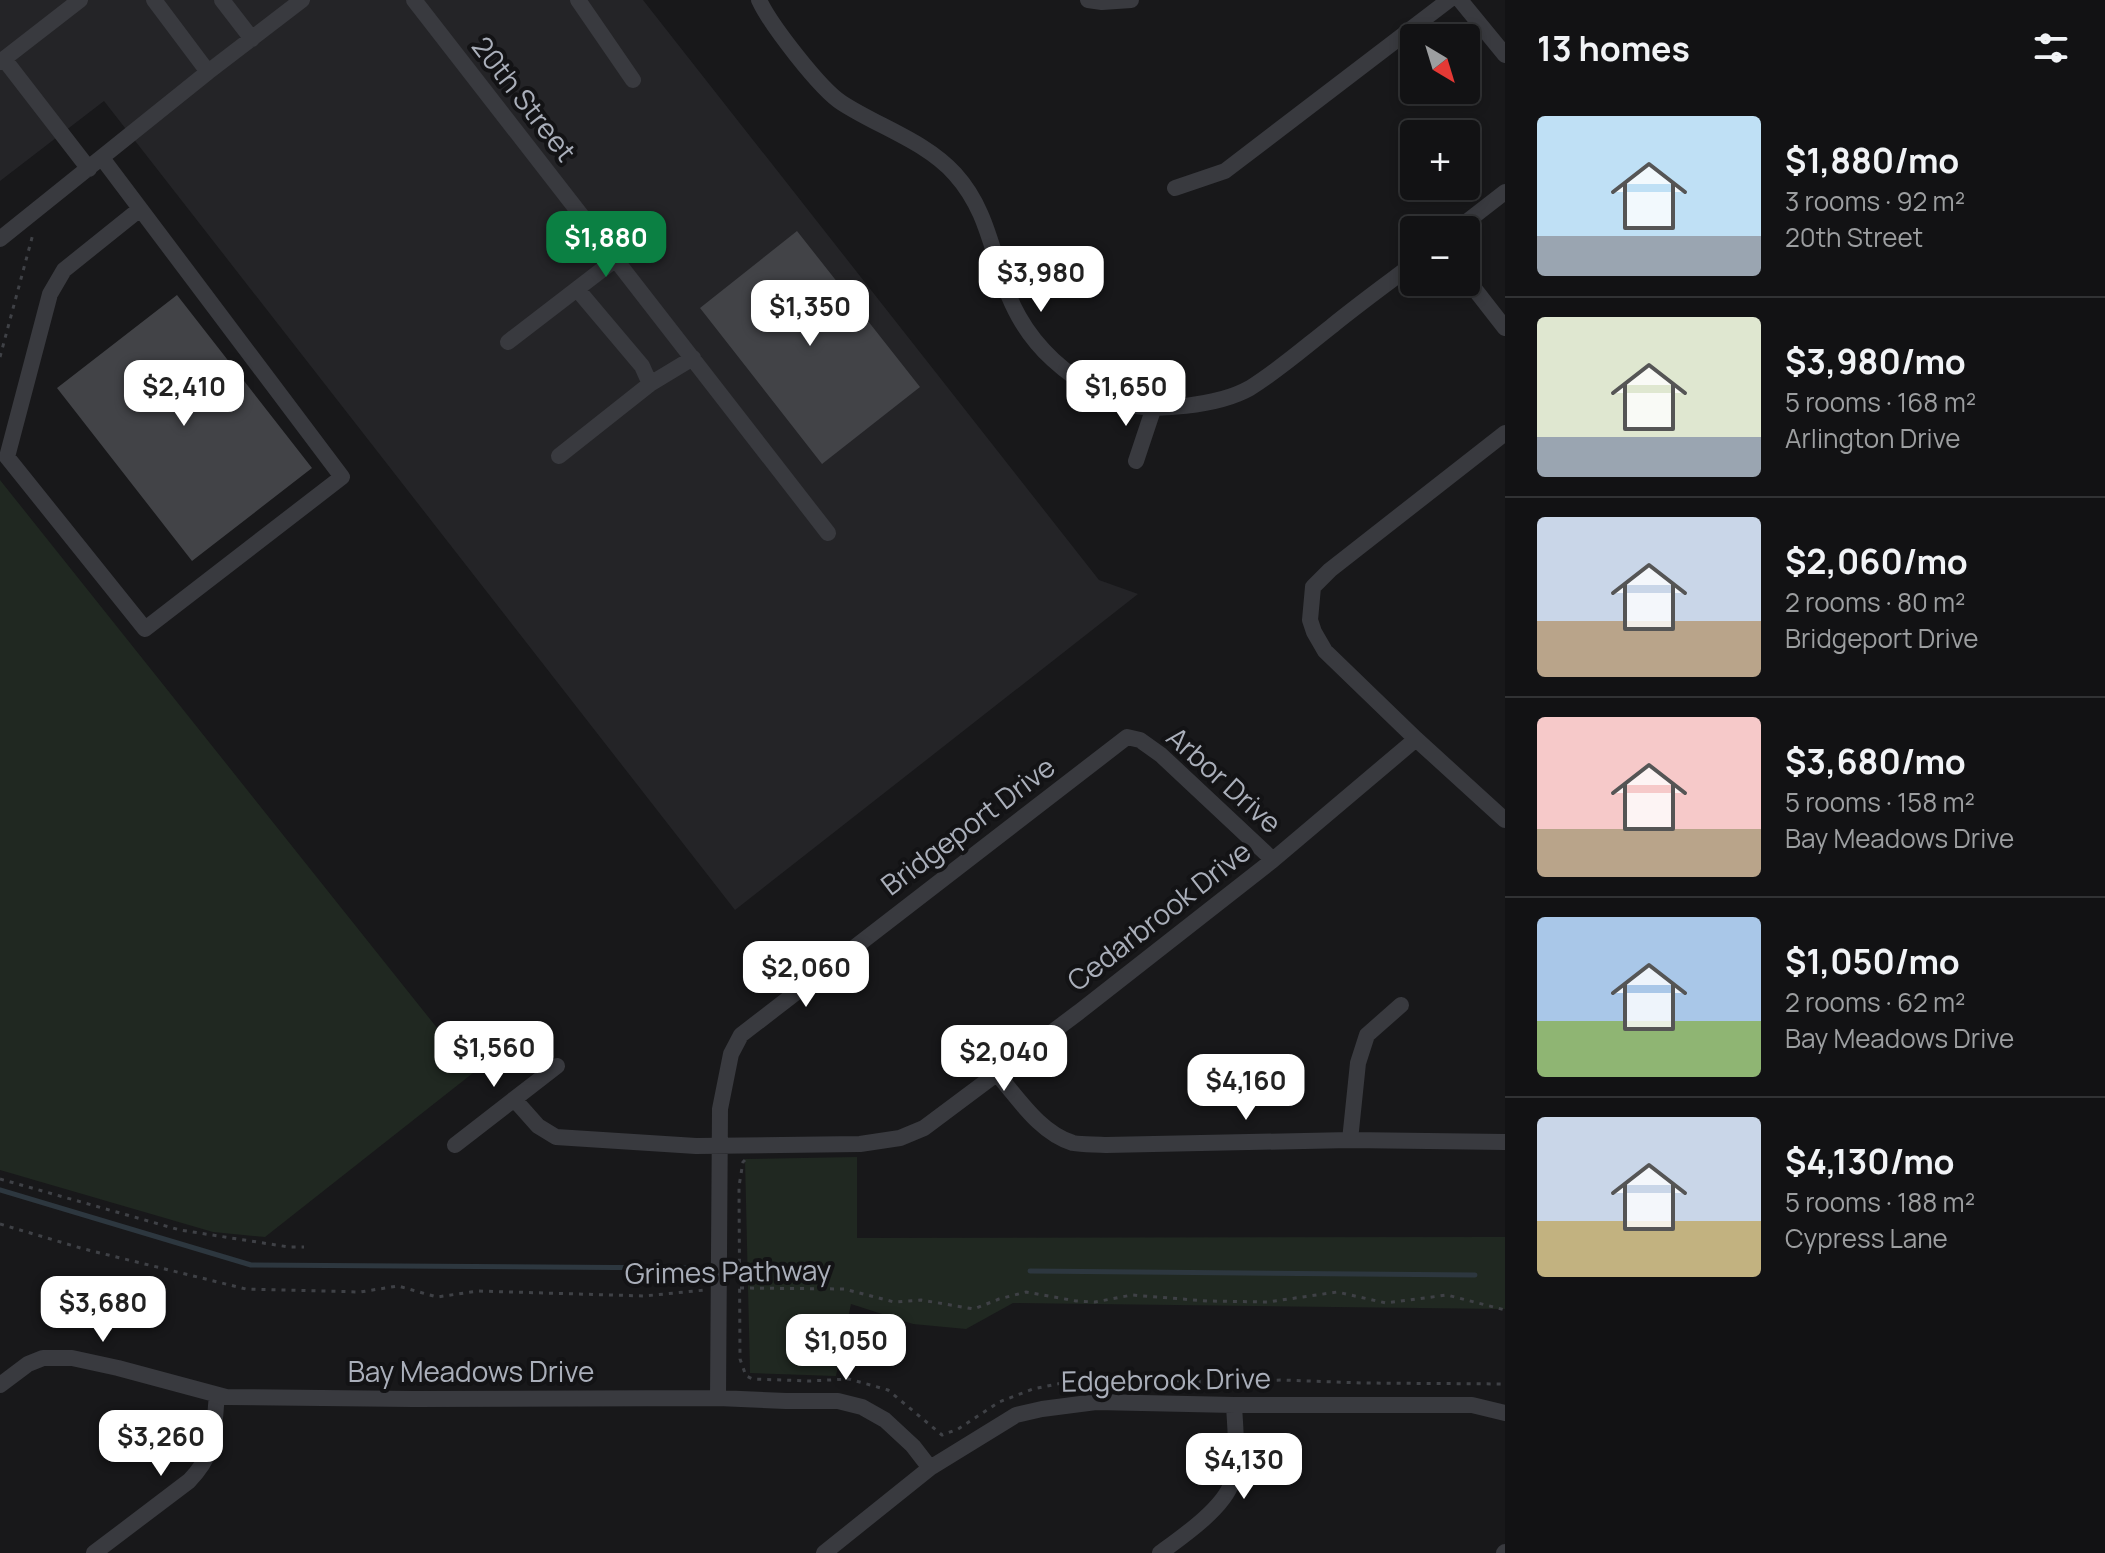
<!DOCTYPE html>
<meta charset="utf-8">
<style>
:root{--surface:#121214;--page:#1b1b1d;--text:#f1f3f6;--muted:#9c9ea0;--line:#313234;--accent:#0b8043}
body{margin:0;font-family:Manrope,sans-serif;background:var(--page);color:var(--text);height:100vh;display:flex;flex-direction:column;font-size:30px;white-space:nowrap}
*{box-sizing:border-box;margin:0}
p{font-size:26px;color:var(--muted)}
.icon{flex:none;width:44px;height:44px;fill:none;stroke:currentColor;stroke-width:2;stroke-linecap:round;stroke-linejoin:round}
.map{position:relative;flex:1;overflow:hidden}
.sheet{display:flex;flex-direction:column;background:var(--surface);width:600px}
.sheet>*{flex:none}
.needle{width:52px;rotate:142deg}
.controls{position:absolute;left:1400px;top:24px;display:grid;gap:16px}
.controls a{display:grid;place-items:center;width:80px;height:80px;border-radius:8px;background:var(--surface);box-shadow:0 4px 12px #0003,0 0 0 2px var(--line);font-size:40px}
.price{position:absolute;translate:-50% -68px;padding:0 18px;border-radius:16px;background:#fff;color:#222;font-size:26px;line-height:52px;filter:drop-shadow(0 2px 4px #0008)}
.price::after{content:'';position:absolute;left:50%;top:48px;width:24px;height:18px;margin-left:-12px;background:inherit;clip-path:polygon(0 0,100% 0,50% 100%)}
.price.selected{background:var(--accent);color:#fff}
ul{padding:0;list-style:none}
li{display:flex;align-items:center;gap:24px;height:200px;padding:0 32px}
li+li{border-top:2px solid var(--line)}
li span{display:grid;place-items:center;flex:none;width:224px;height:160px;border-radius:8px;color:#555}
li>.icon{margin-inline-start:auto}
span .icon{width:96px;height:96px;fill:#fffc;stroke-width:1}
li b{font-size:34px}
h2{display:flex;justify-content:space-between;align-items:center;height:96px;padding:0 32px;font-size:34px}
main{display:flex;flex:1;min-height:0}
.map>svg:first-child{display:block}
.built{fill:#242427}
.green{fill:#202821}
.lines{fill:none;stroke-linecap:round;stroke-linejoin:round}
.stream{stroke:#2d373f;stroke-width:5}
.building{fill:#424347}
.path{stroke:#3f4146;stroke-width:3;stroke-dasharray:4 6;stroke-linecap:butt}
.minor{stroke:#393a3f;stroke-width:16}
.labels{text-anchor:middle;stroke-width:8;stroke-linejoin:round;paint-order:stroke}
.street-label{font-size:28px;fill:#aaafba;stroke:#131315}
</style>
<main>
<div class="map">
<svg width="1505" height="1553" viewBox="0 0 1505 1553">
<rect width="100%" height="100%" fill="#18181a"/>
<!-- built -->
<path class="built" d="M0,0h643l456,580 39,14 -403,316 -631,-809 -104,80z"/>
<!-- green -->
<path class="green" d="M0,480l473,593 -208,164 -52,-5 -213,-62z
M857,1157v81l648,-1v72l-492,-6 -47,26 -53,-5 -62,-20 -15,72 -86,-3 -5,-214z"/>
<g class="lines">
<!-- stream -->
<path class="stream" d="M0,1190l251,75 436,3
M1030,1271l445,4"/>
</g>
<!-- building -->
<path class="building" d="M797,231l123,156 -98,77 -122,-156z
M177,295l135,173 -120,93 -135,-173z"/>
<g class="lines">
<!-- path -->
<path class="path" d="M0,357l33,-123
M745,1160l-2,2 -4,24 1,173 6,17 7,3 56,2 40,-2 39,11 54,45 16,-6 41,-27 34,-13 43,-9h83l51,2 72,-2 80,3 143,1
M0,1179l180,51 109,17h15
M0,1224l84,25 162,40 114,3 38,-6 39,11 41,-6 166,5 61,-6
M740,1288l104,1 50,13 27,-2 53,9 25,-10 27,-7 50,9 19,1 37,-7 75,6 61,1 69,-10 49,11 61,-8 58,15"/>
<!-- minor -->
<path class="minor" d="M154,0l54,72
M222,0l30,39
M414,0l414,533
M578,0l55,80
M759,0c11,24 61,89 83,103 37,24 83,38 113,71 39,43 37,96 64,143 18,32 47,58 79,74 7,3 14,8 21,11 33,12 101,3 131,-14 29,-18 55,-41 82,-62 27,-22 55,-42 82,-63
M1088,0l14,2 29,-2
M1460,0l45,55
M4,59l85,110
M0,62l80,-62
M102,158l240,319 -197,152 -138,-172 43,-163 14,-24 76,-61
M1175,188l50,-17 224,-171
M1456,230l49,-38
M0,239l208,-167 94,-72
M1466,278l39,50
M508,342l108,-83
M650,384l43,-26
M1505,433l-175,137 -17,17 -3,33 4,12 11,19 91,88 89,81
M559,456l91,-72 -8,-18 -65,-77
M1136,461l18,-54
M997,1074c21,24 43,59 76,69 10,2 23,1 33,2l244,-5 155,2
M514,1099l24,27 18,11 140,9 164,-2 40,-6 24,-10 155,-116 194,-152 143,-121
M1350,1140l8,-77 9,-28 34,-30
M455,1145l102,-79
M0,1385l28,-21 15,-6h29l46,10 108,29 187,2 305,-1 68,3h52l24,6 23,13 28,26 17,22
M718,1398l2,-289 11,-55 10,-19 386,-298 13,3 21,15 112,105
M94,1553l95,-72c28,-29 24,-48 28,-86
M824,1553l106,-85 86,-53 26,-6 54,-7 138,3h238l33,8
M1160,1553c22,-16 64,-45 72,-71 7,-22 3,-55 2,-77
M1504,1553l1,-1"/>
</g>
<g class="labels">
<!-- street labels -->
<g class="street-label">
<text transform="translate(524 99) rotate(52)" y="10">20th Street</text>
<text transform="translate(1224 780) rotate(42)" y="10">Arbor Drive</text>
<text transform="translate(968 826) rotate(-37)" y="10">Bridgeport Drive</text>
<text transform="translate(1159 916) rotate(-38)" y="10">Cedarbrook Drive</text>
<text transform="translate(728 1272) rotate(-1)" y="10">Grimes Pathway</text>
<text x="471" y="1382">Bay Meadows Drive</text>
<text transform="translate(1166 1380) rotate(-1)" y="10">Edgebrook Drive</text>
</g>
</g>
</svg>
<div class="controls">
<a><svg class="needle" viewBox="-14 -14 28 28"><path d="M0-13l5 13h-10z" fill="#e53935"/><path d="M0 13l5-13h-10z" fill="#9c9ea0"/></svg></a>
<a>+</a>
<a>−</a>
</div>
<b class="price selected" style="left:606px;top:279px">$1,880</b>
<b class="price" style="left:1041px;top:314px">$3,980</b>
<b class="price" style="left:810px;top:348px">$1,350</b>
<b class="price" style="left:184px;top:428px">$2,410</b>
<b class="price" style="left:1126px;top:428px">$1,650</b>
<b class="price" style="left:806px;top:1009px">$2,060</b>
<b class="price" style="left:494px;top:1089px">$1,560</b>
<b class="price" style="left:1004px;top:1093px">$2,040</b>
<b class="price" style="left:1246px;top:1122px">$4,160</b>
<b class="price" style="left:103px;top:1344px">$3,680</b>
<b class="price" style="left:846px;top:1382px">$1,050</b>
<b class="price" style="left:161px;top:1478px">$3,260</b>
<b class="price" style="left:1244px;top:1501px">$4,130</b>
</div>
<section class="sheet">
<h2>13 homes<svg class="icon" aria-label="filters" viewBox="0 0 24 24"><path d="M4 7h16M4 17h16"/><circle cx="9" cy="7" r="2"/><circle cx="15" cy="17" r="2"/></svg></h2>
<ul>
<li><span style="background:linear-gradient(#bfe0f5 75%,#9aa5b1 0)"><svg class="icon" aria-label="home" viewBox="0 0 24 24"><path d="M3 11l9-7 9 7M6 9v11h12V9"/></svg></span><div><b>$1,880/mo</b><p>3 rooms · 92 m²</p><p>20th Street</p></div></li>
<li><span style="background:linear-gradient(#dfe7d0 75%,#9aa5b1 0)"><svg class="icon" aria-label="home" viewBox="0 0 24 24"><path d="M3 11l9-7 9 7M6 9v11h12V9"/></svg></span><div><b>$3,980/mo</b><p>5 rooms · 168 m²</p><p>Arlington Drive</p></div></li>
<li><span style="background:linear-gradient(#c9d6e8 65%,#b9a48a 0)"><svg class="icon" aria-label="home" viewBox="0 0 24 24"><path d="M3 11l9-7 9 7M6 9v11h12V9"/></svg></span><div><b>$2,060/mo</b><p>2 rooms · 80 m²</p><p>Bridgeport Drive</p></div></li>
<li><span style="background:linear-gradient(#f6c9c9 70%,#b9a48a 0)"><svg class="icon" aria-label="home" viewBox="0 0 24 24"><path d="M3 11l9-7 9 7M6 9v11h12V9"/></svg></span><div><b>$3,680/mo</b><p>5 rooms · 158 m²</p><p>Bay Meadows Drive</p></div></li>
<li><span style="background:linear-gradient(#a9c7e8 65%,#8fb573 0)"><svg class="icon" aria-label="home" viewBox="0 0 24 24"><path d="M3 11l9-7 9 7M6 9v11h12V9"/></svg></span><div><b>$1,050/mo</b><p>2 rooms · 62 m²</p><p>Bay Meadows Drive</p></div></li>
<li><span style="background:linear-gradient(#c9d6e8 65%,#c2b280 0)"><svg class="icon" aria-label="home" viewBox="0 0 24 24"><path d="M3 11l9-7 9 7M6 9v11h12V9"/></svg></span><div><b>$4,130/mo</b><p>5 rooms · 188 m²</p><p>Cypress Lane</p></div></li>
</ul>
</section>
</main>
